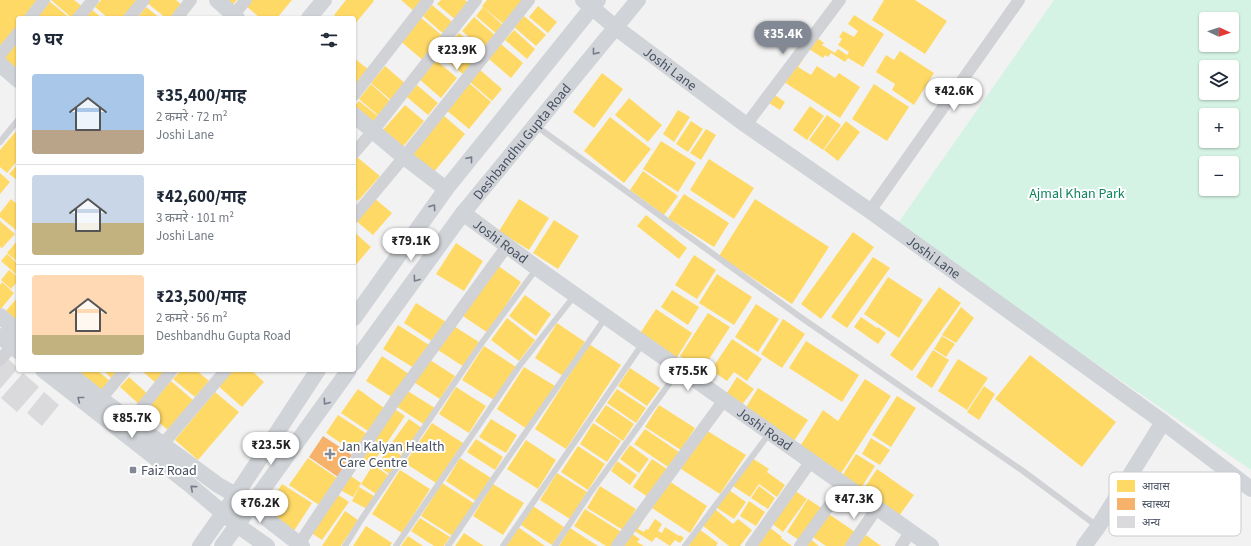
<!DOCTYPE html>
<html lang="hi">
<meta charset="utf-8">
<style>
:root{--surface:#fff;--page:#f6f6f7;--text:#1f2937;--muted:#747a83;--line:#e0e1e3;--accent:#838994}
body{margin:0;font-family:"Source Sans 3","Noto Sans Devanagari",sans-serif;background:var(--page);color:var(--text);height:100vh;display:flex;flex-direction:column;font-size:15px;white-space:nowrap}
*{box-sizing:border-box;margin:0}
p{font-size:13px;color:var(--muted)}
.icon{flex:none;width:22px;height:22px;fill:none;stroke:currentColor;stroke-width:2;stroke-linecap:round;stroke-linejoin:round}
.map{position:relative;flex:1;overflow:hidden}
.details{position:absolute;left:16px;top:16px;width:340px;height:356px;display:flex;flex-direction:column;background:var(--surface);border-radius:4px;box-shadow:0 1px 3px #0004}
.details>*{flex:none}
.needle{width:26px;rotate:94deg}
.fabs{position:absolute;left:1199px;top:12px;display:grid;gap:8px}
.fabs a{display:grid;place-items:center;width:40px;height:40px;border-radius:4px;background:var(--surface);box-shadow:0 1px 3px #0004;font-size:20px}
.price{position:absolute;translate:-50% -34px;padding:0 9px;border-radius:14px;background:#fff;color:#222;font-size:13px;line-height:26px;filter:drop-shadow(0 1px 2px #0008)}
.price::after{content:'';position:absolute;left:50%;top:24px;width:12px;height:9px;margin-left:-6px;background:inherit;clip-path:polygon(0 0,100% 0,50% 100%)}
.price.active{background:var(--accent);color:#fff}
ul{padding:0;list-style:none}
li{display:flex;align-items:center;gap:12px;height:100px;padding:0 16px}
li+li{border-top:1px solid var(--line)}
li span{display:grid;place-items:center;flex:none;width:112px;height:80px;border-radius:4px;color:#555}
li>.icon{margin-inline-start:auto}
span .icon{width:48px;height:48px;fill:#fffc;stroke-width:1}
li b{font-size:17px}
h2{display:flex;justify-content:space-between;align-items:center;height:48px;padding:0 16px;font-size:17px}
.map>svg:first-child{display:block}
.green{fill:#d5f3e5;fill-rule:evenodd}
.homes{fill:#ffd966}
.health{fill:#f6b26b}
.building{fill:#dadadd}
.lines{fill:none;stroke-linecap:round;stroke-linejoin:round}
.lane{stroke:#d0d2d6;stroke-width:6}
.street{stroke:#d0d2d6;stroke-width:12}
.secondary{stroke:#d0d3d7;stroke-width:16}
.oneway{stroke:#777e8a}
.poi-dot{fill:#838994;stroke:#fff;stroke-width:1.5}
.labels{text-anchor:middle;stroke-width:4;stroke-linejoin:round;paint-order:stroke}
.street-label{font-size:14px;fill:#475061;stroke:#fff}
.park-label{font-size:14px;fill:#0f855d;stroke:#fff}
.poi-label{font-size:14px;fill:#475061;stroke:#fff;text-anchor:start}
.key{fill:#fff;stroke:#c8cad0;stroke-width:1}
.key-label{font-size:11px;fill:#475061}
</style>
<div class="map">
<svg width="1251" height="546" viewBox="0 0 1251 546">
<rect width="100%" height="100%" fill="#f3f2f2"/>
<!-- green -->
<path class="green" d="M1054,0h197v470l-355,-244zM1206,19h26v26h-26zM1206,67h26v26h-26zM1206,115h26v26h-26zM1206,163h26v26h-26z"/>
<!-- homes -->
<path class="homes" d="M0,0h43l-15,18h-10v13l-18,19z
M51,0h23l10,8 -12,10z
M101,0h40l-16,18h-17l-13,-11z
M149,0h27l7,6 -9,12h-8l-19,-15z
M226,0h11l-5,5z
M250,0h42l-15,18h-17l-14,-12z
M346,0h27l1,1 -20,24v-7h-16l-4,-3z
M401,0h23l-9,12z
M441,0h24l6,5 -14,16 -20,-17z
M487,0h37l-18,26 -24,-20z
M884,0h31l32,21 -22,33 -53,-34z
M49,1l21,17h-35z
M432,5l24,20 -10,11 -23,-20z
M538,6l19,16 -9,11 -19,-16z
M146,7l14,11h-23z
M483,7l22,20 -7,8 -22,-19z
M90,8l12,10h-20z
M854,15l30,19 -21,33 -15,-9 -3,4 -14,-9 -3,4 -3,-2 -2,3 -14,-9 7,-12 8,6 -2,2 13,8 3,-4 9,6 2,-3 -11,-7 4,-6 -3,-2 4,-6 11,6 4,-6 -10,-7z
M419,16l26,22 -20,24 -26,-22z
M524,16l22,19 -10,11 -22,-19z
M474,17l22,19 -12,14 -22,-19z
M514,30l21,19 -8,10 -22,-19z
M459,33l24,20 -9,10 -24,-20z
M18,41v31l-15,-13z
M501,44l22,19 -12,15 -22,-19z
M449,45l24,20 -9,10 -24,-20z
M900,51l34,22 -20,32 -22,-15 3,-6 -19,-12 10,-17 8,5z
M801,56l3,2 -6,9 13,8 6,-9 18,12 4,-5 21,14 -20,31 -56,-36z
M354,58l15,12 -15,17z
M435,59l22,19 -16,20 -22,-19z
M385,66l22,19 -14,17 -22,-19z
M479,69l23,20 -10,12 -23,-20z
M602,73l21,16 -29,39 -21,-16z
M468,82l23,20 -22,27 -24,-20z
M371,84l21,19 -12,14 -21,-18z
M874,84l35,23 -22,34 -35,-22z
M417,85l21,18 -10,12 -21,-18z
M772,93l13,9 -5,8 -14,-9z
M629,98l33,27 -14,17 -33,-27z
M359,101l20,16 -8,10 -17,-14v-6z
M405,105l19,16 -22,27 -20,-17z
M810,106l14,10 -17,24 -14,-10z
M678,110l12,7 -16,25 -11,-8z
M443,115l22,19 -31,38 -21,-18z
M827,115l14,10 -18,25 -14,-10z
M610,117l41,32 -27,34 -40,-32z
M691,121l12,8 -15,23 -12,-8z
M846,121l14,11 -22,29 -14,-11z
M18,129v31l-11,13 -7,-6v-17z
M706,129l10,6 -15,25 -11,-7z
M661,141l35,22 -18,29 -35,-23z
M357,157l23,19 -22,25 -4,-3v-38z
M709,159l45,29 -20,31 -44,-29z
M18,164v15l-1,1 -8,-6z
M643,171l35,25 -14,19 -34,-25z
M0,173l10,9 -10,12z
M684,194l45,29 -15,24 -46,-29z
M373,197l19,16 -19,22 -18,-15z
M11,199l7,6v22l-2,3 -16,-13v-4z
M519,199l30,19 -20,32 -30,-19z
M755,199l74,48 -37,57 -73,-48z
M646,215l41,33 -8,11 -42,-33z
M554,220l25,16 -21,33 -25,-16z
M0,221l15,13 -13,14 -2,-1z
M354,232l17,15 -17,20z
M853,232l21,15 -53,72 -20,-15z
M17,241l1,1v20l-11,-9z
M456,243l27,18 -19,30 -28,-17z
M7,254l11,10v12l-17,-15z
M694,255l22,15 -19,29 -22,-14z
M873,257l17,11 -43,60 -16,-11z
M497,265l24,17 -33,51 -28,-19z
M9,270l9,7v4l-7,8 -10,-9z
M717,274l35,23 -18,28 -35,-22z
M888,277l35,23 -24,38 -35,-24z
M2,282l12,11 -14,17v-25z
M939,287l22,16 -49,68 -22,-16z
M672,290l27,17 -11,18 -27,-18z
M525,295l26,19 -15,22 -27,-20z
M18,297v20l-3,3 -10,-8z
M416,303l30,19 -13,20 -29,-19z
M756,304l23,15 -21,33 -23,-15z
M961,307l13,11 -18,25 -14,-8z
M656,309l36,24 -16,26 -37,-24z
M708,313l22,14 -28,43 -22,-14z
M861,317l16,11 1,-1 8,6 -8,11 -24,-17z
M507,318l28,22 -16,21 -28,-21z
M783,319l22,15 -23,34 -21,-14z
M557,323l28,19 -22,34 -28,-18z
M398,325l31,20 -15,23 -31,-19z
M452,325l27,17 -15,25 -29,-19z
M942,336l13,8 -9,13 -12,-8z
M732,339l30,20 -15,22 -13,-9 -7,9 -16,-11z
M806,341l53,34 -17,27 -53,-34z
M589,344l32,21 -55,84 -31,-20z
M484,346l32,21 -22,33 -32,-20z
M933,350l16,10 -17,28 -16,-11z
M1030,355l86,67 -34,45 -87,-68z
M382,356l27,18 -16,24 -27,-17z
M427,358l28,18 -15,23 -28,-18z
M958,359l30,19 -21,32 -29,-19z
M524,367l31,19 -28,43 -30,-20z
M630,368l30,20 -13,18 -29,-20z
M84,370h13l14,12 -11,13 -22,-18z
M103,370h15l-7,8z
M141,370h28l-12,14z
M181,370h15l13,11 -14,16 -22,-18z
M228,370h23l13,12 -22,25 -26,-23z
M129,377l21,19 -9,10 -21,-19z
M737,377l17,12 -13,17 -16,-10z
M865,379l26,17 -51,79 -41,-27 24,-38 15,11z
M171,381l22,19 -25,30 -23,-19z
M984,386l11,8 -16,26 -12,-8z
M456,387l30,19 -17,27 -30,-19z
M758,388l50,32 -16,24 -49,-32z
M358,389l26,19 -16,23 -27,-18z
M617,389l29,19 -10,15 -29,-20z
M406,390l29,18 -10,17 -29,-19z
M215,392l24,20 -41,48 -23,-20z
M897,396l19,12 -25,39 -19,-12z
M606,405l28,19 -11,17 -28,-20z
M659,405l36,23 -14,22 -36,-23z
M393,408l12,8 -21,31 -13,-9z
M338,415l29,19 -13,18 -28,-19z
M409,419l13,9 -19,27 -13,-10z
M491,419l26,16 -11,18 -27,-16z
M432,423l31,20 -27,40 -31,-20z
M593,423l28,18 -14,21 -27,-18z
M645,429l34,23 -11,15 -34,-23z
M706,430l40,25 -26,39 -39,-25z
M871,438l19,12 -10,15 -18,-11z
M476,439l27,18 -8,13 -28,-18z
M371,440l12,8 -11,16 -12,-8z
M526,440l30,20 -18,29 -31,-20z
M630,445l19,14 -10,14 -19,-14z
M578,446l27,18 -17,26 -27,-18z
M390,447l12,9 -13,18 -12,-9z
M856,454l19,12 -14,22 -19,-12z
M308,458l29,20 -18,27 -30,-20z
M460,458l31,20 -15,23 -30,-20z
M752,458l17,11 -5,7 3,-4 18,13 -8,12 -18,-13 -9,13 -17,-11z
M652,459l15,10 -19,28 -15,-10z
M617,461l20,14 -7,10 -19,-14z
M373,465l15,10 -12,19 -15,-10z
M877,469l37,26 -15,21 -36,-26z
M400,470l30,19 -28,44 -30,-19z
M557,473l30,19 -17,27 -30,-19z
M349,475l12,8 -8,14 -13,-7z
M669,481l38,25 -17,27 -38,-25z
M442,483l33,21 -21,33 -33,-21z
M282,484l30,19 -20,31 -29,-20z
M493,484l31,19 -21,32 -30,-19z
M600,486l36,23 -13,21 -36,-22z
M759,486l16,12 -7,11 -17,-11z
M359,487l15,9 -7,13 -15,-8z
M729,490l17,12 -12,17 -17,-11z
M794,490l13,9 -24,33 -13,-10z
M337,494l12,8 -27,38 -12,-8z
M808,499l15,10 -21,33 -15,-10z
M749,501l16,11 -9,14 -16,-10z
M533,506l31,21 -12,18 -31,-20z
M585,509l38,24 -9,13h-8l-32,-20z
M715,509l18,15 5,-5 14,11 -12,16h-11l-27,-21z
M345,511l13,9 -17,26h-19z
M826,512l29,20 -10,14h-19l-16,-11z
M647,514l-9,15 6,3 2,-3 2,1 7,-11 7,5 -4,7 4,2 3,-6 14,9 1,-1 4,3 -4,5 -5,-3 -5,6 -14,-9 -4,5 -19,-12z
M420,518l30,19 -6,9h-10l-23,-15z
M366,526l26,17 -2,3h-37z
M518,527l27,19h-40z
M769,527l13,10 -1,1 11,8h-37z
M570,528l28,18h-39z
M699,529l19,14 -2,3h-26l-2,-1z
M464,533l20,13h-29z
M631,533l9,6 -3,3 7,4h-22z
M866,535l15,11h-24z
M408,536l15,10h-22z
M808,537l11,9h-18z"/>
<!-- health -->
<path class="health" d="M323,436l29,19 -14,22 -29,-20z"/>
<!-- building -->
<path class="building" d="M6,357l12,11 -18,21v-25z
M23,373l16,14 -22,25 -16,-14z
M44,392l15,13 -17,21 -15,-13z"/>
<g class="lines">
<!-- lane -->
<path class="lane" d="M536,126l263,190 224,155 74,55
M0,142l18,-22
M345,546l16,-26 120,-176 56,-76
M396,546l124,-181 55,-70
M448,546l48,-71 110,-158
M503,546l140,-203
M555,546l35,-53 90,-124
M685,546l84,-112"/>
<!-- street -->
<path class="street" d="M30,18l14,-18
M78,18l15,-18
M129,18l15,-18
M177,18l14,-18
M231,18l15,-18
M0,55l18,-22
M354,95l74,-95
M746,125l94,-125
M354,153l19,-22 103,-131
M870,211l149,-211
M354,217l50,-60 125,-157
M0,360l12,-14
M101,399l24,-29
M131,421l41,-51
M163,444l63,-74
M299,544l95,-142 113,-156
M617,546l107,-146
M751,546l60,-85
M800,546l44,-61
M851,546l26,-38
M901,546l10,-15"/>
<!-- secondary -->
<g class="secondary">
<path d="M217,0l20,18"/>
<path id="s1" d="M583,0l32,27 131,98 124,86 293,211 88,67"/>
<path d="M309,18l15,-18"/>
<path d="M0,64l18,16"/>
<path d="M354,115l50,42 42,32"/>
<path id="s2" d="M463,213l74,55 394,278"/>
<path d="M0,316l18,15"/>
<path d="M354,318l92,-129 152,-189"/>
<path d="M0,336l18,15"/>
<path id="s3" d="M354,363l109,-150 175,-213"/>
<path d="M43,370l147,115 47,40 30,21"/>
<path d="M65,370l36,29 117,86 33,19 16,15 35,27"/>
<path d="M200,546l36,-51 82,-125"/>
<path d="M222,546l127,-176"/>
<path d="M1084,546l14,-19 65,-105"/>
</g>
</g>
<!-- one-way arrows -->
<defs><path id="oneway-chevron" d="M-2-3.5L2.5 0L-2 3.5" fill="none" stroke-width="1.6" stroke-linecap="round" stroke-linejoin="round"/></defs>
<g class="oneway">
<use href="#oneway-chevron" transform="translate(595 52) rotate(129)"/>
<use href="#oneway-chevron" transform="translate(470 159) rotate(-51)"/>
<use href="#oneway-chevron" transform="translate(433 207) rotate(-55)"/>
<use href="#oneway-chevron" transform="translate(416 279) rotate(126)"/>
<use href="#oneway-chevron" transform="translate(80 399) rotate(-142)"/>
<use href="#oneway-chevron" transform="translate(326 402) rotate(126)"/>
<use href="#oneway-chevron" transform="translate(193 488) rotate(-140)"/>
</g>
<!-- markers -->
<g class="poi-dot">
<path d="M328 448h4v4h4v4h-4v4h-4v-4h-4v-4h4z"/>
<rect x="129" y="466" width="8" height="8" rx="2"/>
</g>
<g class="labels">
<!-- street labels -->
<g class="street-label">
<text dy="5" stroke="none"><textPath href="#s1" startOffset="111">Joshi Lane</textPath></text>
<text dy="5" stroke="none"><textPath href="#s3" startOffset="278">Deshbandhu Gupta Road</textPath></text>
<text dy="5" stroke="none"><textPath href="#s2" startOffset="47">Joshi Road</textPath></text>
<text dy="5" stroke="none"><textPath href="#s1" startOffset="435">Joshi Lane</textPath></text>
<text dy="5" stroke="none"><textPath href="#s2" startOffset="371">Joshi Road</textPath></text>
</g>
<!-- park labels -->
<g class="park-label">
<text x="1077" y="198">Ajmal Khan Park</text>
</g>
<!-- poi labels -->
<g class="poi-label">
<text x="339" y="451">Jan Kalyan Health<tspan x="339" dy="16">Care Centre</tspan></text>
<text x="141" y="475">Faiz Road</text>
</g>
</g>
<!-- legend -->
<rect x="1109" y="472" width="132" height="64" rx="6" class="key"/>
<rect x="1117" y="480" width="18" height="12" fill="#ffd966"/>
<rect x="1117" y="498" width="18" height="12" fill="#f6b26b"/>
<rect x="1117" y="516" width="18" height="12" fill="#dadadd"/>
<g class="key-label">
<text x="1142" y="490">आवास</text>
<text x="1142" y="508">स्वास्थ्य</text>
<text x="1142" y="526">अन्य</text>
</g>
</svg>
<div class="fabs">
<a><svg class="needle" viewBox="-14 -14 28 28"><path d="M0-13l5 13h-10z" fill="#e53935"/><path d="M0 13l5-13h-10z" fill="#747a83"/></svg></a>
<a><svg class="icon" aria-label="layers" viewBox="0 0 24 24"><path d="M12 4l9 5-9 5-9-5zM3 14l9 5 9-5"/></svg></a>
<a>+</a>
<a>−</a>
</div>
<b class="price active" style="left:783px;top:55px">₹35.4K</b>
<b class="price" style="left:457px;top:71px">₹23.9K</b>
<b class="price" style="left:954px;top:112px">₹42.6K</b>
<b class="price" style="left:411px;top:262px">₹79.1K</b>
<b class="price" style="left:688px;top:392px">₹75.5K</b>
<b class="price" style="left:132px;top:439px">₹85.7K</b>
<b class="price" style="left:271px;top:466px">₹23.5K</b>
<b class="price" style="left:854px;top:520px">₹47.3K</b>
<b class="price" style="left:260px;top:524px">₹76.2K</b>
<section class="details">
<h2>9 घर<svg class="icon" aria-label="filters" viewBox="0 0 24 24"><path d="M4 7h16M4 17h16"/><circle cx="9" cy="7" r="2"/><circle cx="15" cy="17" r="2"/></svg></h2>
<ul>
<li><span style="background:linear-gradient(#a9c7e8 70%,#b9a48a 0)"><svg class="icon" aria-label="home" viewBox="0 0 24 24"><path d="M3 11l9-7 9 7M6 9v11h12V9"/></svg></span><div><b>₹35,400/माह</b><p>2 कमरे · 72 m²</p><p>Joshi Lane</p></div></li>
<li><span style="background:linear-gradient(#c9d6e8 60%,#c2b280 0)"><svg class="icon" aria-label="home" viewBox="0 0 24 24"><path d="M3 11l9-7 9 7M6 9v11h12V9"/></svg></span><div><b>₹42,600/माह</b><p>3 कमरे · 101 m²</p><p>Joshi Lane</p></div></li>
<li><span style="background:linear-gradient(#ffd9b3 75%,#c2b280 0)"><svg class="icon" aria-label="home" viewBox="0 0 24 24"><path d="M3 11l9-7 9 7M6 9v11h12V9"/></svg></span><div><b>₹23,500/माह</b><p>2 कमरे · 56 m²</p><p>Deshbandhu Gupta Road</p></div></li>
</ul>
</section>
</div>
